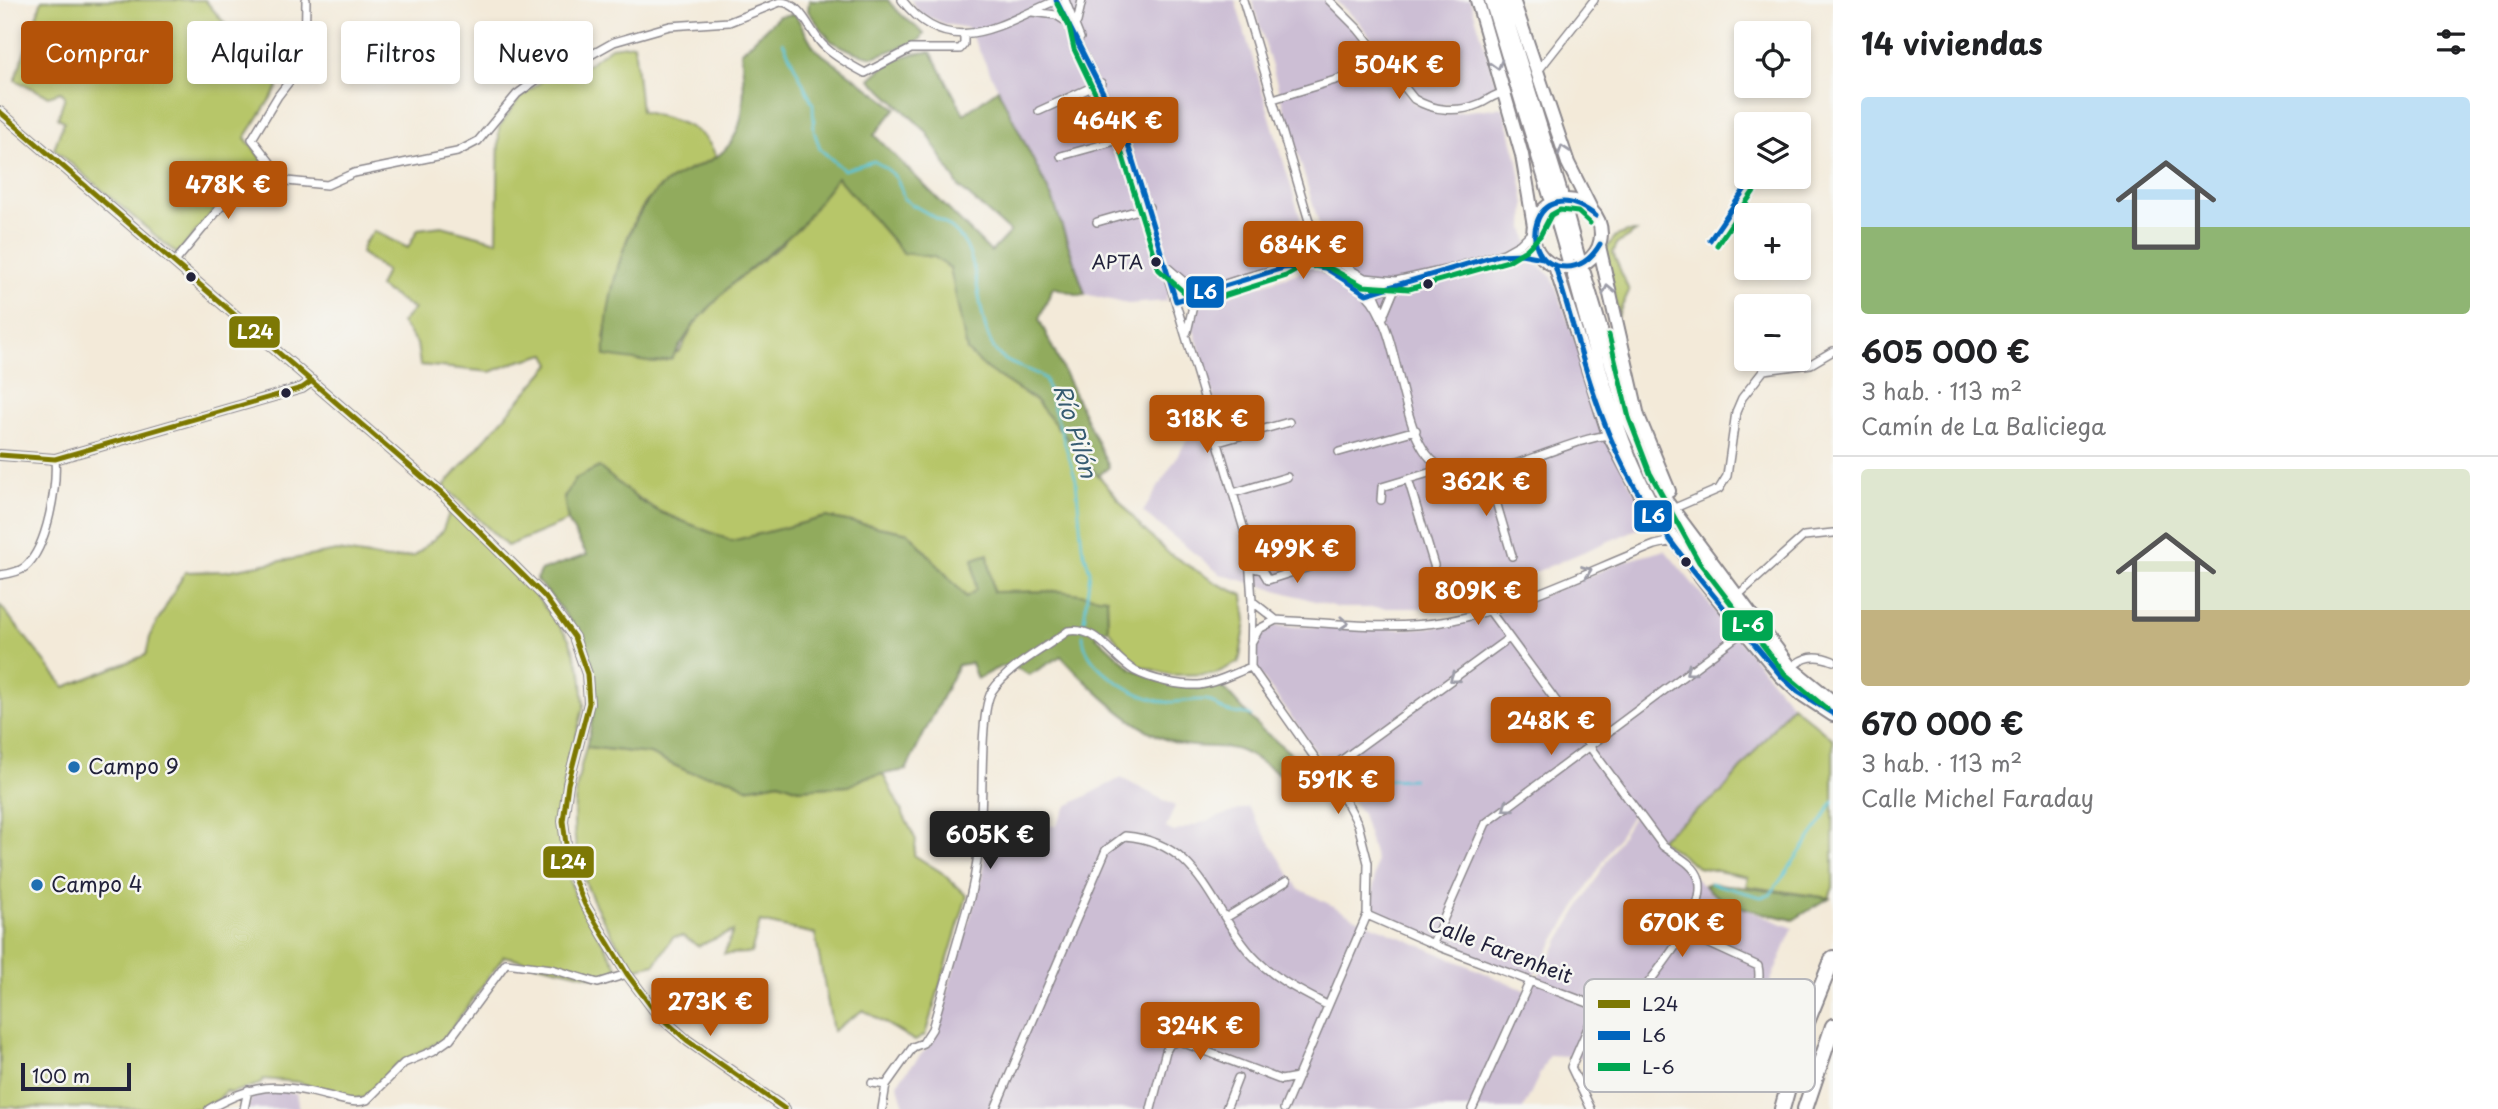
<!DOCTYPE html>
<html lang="es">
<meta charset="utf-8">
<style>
:root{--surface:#fff;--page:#f6f6f6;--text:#202124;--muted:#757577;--line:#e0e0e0;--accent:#b45309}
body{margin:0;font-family:"Playpen Sans",sans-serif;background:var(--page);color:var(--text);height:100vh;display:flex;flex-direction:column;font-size:26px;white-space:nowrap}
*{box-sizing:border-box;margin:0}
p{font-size:23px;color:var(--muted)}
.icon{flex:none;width:38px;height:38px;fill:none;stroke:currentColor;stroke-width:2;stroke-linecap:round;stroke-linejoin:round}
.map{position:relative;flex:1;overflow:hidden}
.sheet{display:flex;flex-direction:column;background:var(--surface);width:665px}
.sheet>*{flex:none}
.hud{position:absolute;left:21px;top:21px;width:665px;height:63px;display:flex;gap:14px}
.controls{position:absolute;left:1734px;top:21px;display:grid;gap:14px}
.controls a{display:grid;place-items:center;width:77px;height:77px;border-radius:7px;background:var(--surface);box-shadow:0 4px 10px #0003;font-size:35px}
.scale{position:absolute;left:21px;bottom:18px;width:110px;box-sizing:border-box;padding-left:7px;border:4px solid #22223b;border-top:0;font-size:19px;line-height:24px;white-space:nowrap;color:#22223b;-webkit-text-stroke:5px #f6f6f2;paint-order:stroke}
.price{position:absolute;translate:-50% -60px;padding:0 16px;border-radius:7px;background:var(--accent);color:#fff;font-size:23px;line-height:46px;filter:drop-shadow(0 2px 4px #0008)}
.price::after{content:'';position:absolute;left:50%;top:42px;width:21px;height:16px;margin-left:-10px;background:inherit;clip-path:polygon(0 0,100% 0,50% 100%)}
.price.selected{background:#222;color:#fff}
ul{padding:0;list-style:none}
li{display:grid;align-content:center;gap:14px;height:371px;padding:0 28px}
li+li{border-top:2px solid var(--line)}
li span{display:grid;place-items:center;height:217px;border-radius:7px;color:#555}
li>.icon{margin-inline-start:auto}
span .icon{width:126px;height:126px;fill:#fffc;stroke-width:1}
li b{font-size:30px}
h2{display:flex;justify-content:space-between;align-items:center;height:84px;padding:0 28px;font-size:30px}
.pill{padding:0 24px;border-radius:7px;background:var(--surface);box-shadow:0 4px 10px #0003;font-size:24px;line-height:63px}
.pill.selected{background:var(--accent);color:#fff}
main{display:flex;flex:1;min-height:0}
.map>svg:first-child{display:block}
.industrial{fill:#ccbed4}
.green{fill:#b7c669;stroke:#6c7452;stroke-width:2}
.forest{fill:#91ab5d;stroke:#5a664c;stroke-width:2}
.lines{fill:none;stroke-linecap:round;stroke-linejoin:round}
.stream{stroke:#5bc5d6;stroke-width:2.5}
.minor-casing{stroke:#8a868a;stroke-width:10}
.tertiary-casing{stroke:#8a868a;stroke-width:12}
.trunk-casing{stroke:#8a868a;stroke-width:16}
.motorway-casing{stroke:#8a868a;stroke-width:18}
.minor{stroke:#fff;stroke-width:7}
.tertiary{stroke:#fff;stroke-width:9}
.trunk{stroke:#fff;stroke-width:12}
.motorway{stroke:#fff;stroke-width:14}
.bus-1-casing{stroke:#f6f6f2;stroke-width:10}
.bus-2-casing{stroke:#f6f6f2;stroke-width:10}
.bus-3-casing{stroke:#f6f6f2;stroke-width:10}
.bus-1{stroke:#7d7805;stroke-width:5}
.bus-2{stroke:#0065bd;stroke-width:5}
.bus-3{stroke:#00a651;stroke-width:5}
.oneway{stroke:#9c9ca7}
.bus-dot{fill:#22223b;stroke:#f6f6f2;stroke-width:2.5}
.poi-dot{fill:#1f6fb2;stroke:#f6f6f2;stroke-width:2.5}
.labels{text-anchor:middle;stroke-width:5;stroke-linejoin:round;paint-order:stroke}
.bus-label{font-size:19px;fill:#22223b;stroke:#f6f6f2;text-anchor:end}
.poi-label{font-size:21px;fill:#22223b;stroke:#f6f6f2;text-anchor:start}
.street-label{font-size:21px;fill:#22223b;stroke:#f6f6f2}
.water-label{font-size:23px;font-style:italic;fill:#365b71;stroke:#f6f6f2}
.key{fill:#f6f6f2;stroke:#b6b6bb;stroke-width:2}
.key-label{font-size:19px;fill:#22223b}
.line-badge{stroke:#f6f6f2;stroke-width:2.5}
.badge-label{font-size:19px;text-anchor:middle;font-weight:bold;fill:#fff}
</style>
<main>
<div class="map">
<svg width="1833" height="1109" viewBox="0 0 1833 1109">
<rect width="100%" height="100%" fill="#f6f6f2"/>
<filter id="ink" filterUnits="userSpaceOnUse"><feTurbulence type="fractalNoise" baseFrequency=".0143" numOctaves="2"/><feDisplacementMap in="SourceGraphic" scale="14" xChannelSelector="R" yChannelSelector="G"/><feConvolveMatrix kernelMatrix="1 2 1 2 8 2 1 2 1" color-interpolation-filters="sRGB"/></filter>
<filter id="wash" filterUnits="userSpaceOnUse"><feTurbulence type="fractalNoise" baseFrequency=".00686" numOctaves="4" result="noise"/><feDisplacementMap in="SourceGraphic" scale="28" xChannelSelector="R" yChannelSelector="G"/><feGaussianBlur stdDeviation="1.57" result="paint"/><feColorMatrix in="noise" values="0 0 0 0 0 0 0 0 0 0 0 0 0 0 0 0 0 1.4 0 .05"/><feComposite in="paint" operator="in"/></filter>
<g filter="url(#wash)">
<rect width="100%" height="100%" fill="#f3ead9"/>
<!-- industrial -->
<path class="industrial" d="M911,0h324l69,230 -7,21 -5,7 -126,38 1,5 -39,3 -43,-10 -32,-94 -85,-172 -23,-4 -25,-11z
M1252,0h74l37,38 51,65 25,11 64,-7 14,49 8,48 -1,24 9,33 19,16 76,204 26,41 -182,77 -41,9h-92l-119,-34 -77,-62 71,-116 -22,-72 9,-19 99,-33 23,-34z
M1335,0h135l27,85 -27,16 -36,5 -14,-7 -62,-78z
M1665,550l127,155 -71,88 -62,46 -23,-31 -106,173 -159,-69 5,-51 -14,-47 -105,-144 -3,-14 4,-18 16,-12 126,3 46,-3 49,-11 127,-53z
M1121,778l54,28 -9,22 8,4 74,-25 50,81 58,30 173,74 107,-180 26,36 53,49 78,31 -42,100 -85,34 -117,-7 -26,54h-618l-8,-26 34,-40 52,-167 3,-53 70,3 11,-20z
M274,1090l22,3 3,16h-52l6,-15 6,-2 7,3z"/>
<!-- green -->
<path class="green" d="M42,0h163l73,87 -33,51 23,28 5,13 -48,19 -48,56 -123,-105 10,-28 -6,-3 7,-22 -4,-4 -13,4 -33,-16z
M634,44l7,67c31,9 64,13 75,46 -17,9 -37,17 -53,28 -41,29 -50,108 -59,153l33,22 18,3 25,-12 15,-28 37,-39 48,-38 57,-70 66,77 31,4 16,11 7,26 30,75 51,33 104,126 25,24 51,32 25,11 3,27 -7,40 -24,12 -43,1 -36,-10 -28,-36 -1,-31 -131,-7 -10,6 -57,-64 -83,-16 -94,24 -72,-29 -32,-21 -64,6 4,24 -61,25 -63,-60 107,-122 -5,-10 -30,8 -25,10 -71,-7 -3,-21 -16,-21 13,-14 -35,-22 7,-16 -25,-18 3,-10 10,-12 34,17 10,-19 24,-3 55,15 2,-114 20,-28 25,-20 19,-9 24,-5 24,-18z
M1628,232h8l-19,12 -4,9 16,38 -11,24 -13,-66 11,-13z
M451,508l85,88 33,43 12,33 3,33 -20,80 -4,51 4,26 11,33 46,78 -12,5h-11l-94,-22 -61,84 -46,24 -34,34 -12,1 -53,-17 -35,-3 -3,5 -29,9 -5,-2 -7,8 -18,10 -201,-2v-502l65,82 81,-32 5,-22 34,-61 41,-1 111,-20 51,8 26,-3 28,-24z
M1792,705l41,34v148l-4,11 -83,-12 2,-9 -50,-10 -39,-28 63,-47z
M586,747l64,7 39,18 43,7 14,9 33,-6 20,7 50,-3 17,-9 17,-3 33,66 -2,15 27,17 26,24 -42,139 -10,6 -52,-31 -30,21 -18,-97 -55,-12 -9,31 -27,1 9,-23 -35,15 -15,-10 -10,1 -18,27 -21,5c-53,-80 -76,-125 -48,-222z"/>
<!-- forest -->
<path class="forest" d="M809,0h79c8,13 25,23 36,34l-5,7 -46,16 -19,-5 -23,-11 -23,-30z
M795,14l20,35 81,59 -22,27 117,117 19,-20 -51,-45 -33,-56 -56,-52c17,-17 37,-27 61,-27l33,62 34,-25 55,111 32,94 -6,1 -26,-8 -14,32 70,148 -11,9 -62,-75 -49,-32 -20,-18 -17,-83 -16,-11 -31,-4 -66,-76 -36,49 -69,58 -37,39 -24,36 -16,4 -50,-7c-2,-46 19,-138 56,-169 14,-13 36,-19 52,-28 37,-22 32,-70 28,-107l38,-36z
M599,467l41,34 20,11 72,29 94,-24 83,16 57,64 10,-7 -3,-31 15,-5 5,38 67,-1 47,7 1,31 -12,7 36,33 66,20 19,-8 43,47 40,33 9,16 -5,9c-23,-7 -39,-24 -61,-34 -17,-8 -44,-3 -63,-8 -44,-11 -89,-56 -119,-88l-32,19c-25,-16 -28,-8 -52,4l-6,-16 -13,2 -52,105 -40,7 -17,9 -50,3 -20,-7 -33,6 -14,-9 -43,-7 -39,-18 -64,-7c21,-73 0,-114 -50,-167l4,-9 47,-16 -19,-34 -4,-23 11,-19z
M1710,883l119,15 -36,22c-31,-9 -66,-10 -89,-35z"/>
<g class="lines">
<!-- stream -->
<path class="stream" d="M783,42l30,62 1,27 6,18 24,21 30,-9c20,11 25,17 30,38 20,15 47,22 61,45 17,30 12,92 36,113 13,11 31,11 44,22l31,101 6,66 8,25 -7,58
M1083,635c-1,32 56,65 84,67 13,1 26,-3 39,-2 7,0 11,8 18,10 8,4 19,4 27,6
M1359,772l25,8 29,-1
M1710,883l51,14 9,-2 54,-77 9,-17"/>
</g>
</g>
<g filter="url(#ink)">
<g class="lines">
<!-- minor casing -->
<g class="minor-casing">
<path id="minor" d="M902,0c48,62 98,24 155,0
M1056,0l70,138 122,405 4,58 -1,66 97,138 10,19 10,39 -1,52 -83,194
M1065,0l15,38
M1243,0l69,231 4,21 9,16
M1329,0l29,29 56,70c19,12 44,14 65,5 9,-3 14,-10 25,-11
M1032,12l24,3 11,7
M1077,22l5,-22
M1538,71l56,-71
M1273,99l115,-35
M1039,111l62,-28
M1061,156l65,-18
M277,180l50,5 27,-12 103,-21 21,-11 39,-47 36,-26 20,-3 41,-23 56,-16 59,-4 51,-20c23,1 29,30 44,44 11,11 28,20 41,27l46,-24h49l4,-5v-10
M277,180l-1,-10 -24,-31 26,-43 27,-35 1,-61
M1097,222l52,-15
M1317,238l14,20
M1505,253l24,1 14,4
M1299,258l14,-20
M174,263l50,-60 53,-23
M1168,268l21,18 19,3
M1284,268l15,-10h32l37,22 16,36
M1365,278l31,3 49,-11 59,-17 16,-9 13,-13
M1373,293l32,-11
M1176,301c41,-14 97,-37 139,-35 12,1 19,8 29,14 7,4 16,8 22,14 40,39 29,161 84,177 42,13 113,-31 159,-36
M1385,312l10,-24
M1187,332l6,-26 13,-12
M1218,442l71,-20
M1339,452l77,-22
M1487,471l25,85
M1408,479l26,86
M1233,493l54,-16
M1381,500l1,-13 50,-15 4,-7
M1677,507l42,-18 8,-13 9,-64 6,-14 22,-28 47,-6 22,-13
M1250,567l12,3 6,10 75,-24
M0,575c8,-1 19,-3 25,-8 23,-20 32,-81 30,-108
M1736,597l68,-61 29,-3
M1252,601l24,19
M1251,643l8,-14 17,-9c56,3 116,11 172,1 67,-13 143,-51 207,-76l13,-3 7,3
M1791,668c13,-12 25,-14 42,-7
M1324,773l185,-135
M1367,915l73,32 180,68 9,-6c20,-30 80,-93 70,-130 -4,-15 -24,-24 -36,-33l-174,-236
M1227,917l60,-36
M1433,943l53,-120 258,-192
M1636,998l77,33c29,1 51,-39 45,-65l-74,-34
M872,1083l14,2
M209,1109c44,-25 67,-27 115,-14 14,3 28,10 43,5l37,-37 29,-12 17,-12 56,-76 46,6 46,14 29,-9
M244,1109l4,-19
M882,1109l4,-24 27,-38 10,-4 9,-14 38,-131c7,-28 10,-56 11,-85 2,-25 -1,-104 11,-122 17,-25 52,-42 76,-60 30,-5 43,26 67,40 17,9 46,15 64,14 19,-2 35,-12 52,-18
M995,1109l111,-259 19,-14c76,6 85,73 127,119 21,23 48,36 75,50
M1151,1109l15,-58 4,-7 9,-3 102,39 17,-3
M1226,1109l12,-31
M1472,1109l58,-128
M1591,1109l-20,-42 26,-60"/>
</g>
<!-- tertiary casing -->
<g class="tertiary-casing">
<path id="tertiary" d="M0,112l442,382 103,103 29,40 13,37 2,29 -21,81 -5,37 6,46 16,38 42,69 30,40 31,27 97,68
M0,455l55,4 247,-71 10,-7"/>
</g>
<!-- trunk casing -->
<g class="trunk-casing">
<path id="trunk" d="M1477,0l45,155 12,71
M1491,0l59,196
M1501,0l60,193
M1513,0l55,163 24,48
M1533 234a34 34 0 1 1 68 0a34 34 0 1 1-68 0Z
M1565,209l13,47
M1555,213l13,45
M1599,246l39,170 31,75
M1555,266l54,169 36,68
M1584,273l43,144 37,81 127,170 42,34
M1574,276c19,66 35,137 64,200 34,74 93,137 143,200l17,16 35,23"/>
</g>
<!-- motorway casing -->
<g class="motorway-casing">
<path id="motorway" d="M1782,1109l23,-82 28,-69
M1805,1109l28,-83"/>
</g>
<!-- minor -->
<use href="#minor" class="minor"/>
<!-- tertiary -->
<use href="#tertiary" class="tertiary"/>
<!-- trunk -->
<use href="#trunk" class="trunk"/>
<!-- motorway -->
<use href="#motorway" class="motorway"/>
<!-- bus-1 casing -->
<g class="bus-1-casing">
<path id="bus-1" d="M0,112l442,382 103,103 29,40 13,37 2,29 -21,81 -5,37 6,46 16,38 42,69 30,40 31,27 97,68
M0,455l55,4 247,-71 10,-7"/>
</g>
<!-- bus-2 casing -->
<g class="bus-2-casing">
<path id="bus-2" d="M1056,0l70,138 50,163 107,-33 30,-2 12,2 41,26 132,-39 23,-1 22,4
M1596,216c-65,-50 -83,51 -30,51 16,0 26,-9 34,-23
M1710,240l43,-63
M1555,266c24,75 41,157 82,225 40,66 95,125 144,185l17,16 35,22"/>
</g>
<!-- bus-3 casing -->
<g class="bus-3-casing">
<path id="bus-3" d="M1057,4l12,22 5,23 44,92 40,128 28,25 28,5 72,-23 16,-9 16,-1 10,1 35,19 46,3 99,-28 18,-11 14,-14 11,-21 9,-5 18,2 12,11
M1717,245l43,-63
M1609,335l20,83 21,55 49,89 86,112 42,35"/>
</g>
<!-- bus-1 -->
<use href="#bus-1" class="bus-1"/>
<!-- bus-2 -->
<use href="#bus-2" class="bus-2"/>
<!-- bus-3 -->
<use href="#bus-3" class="bus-3"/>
</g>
<!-- one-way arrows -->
<defs><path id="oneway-chevron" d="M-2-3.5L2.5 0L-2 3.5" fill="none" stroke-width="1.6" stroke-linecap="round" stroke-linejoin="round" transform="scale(1.75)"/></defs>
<g class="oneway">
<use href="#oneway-chevron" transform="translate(1497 65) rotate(74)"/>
<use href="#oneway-chevron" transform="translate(1563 150) rotate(-108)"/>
<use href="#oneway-chevron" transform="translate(1608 290) rotate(-102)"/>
<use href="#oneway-chevron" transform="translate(1587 571) rotate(-21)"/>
<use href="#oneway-chevron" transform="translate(1344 623) rotate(3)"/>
<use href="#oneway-chevron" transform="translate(1690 671) rotate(143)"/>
<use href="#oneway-chevron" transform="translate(1454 678) rotate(144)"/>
<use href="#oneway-chevron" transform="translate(1507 807) rotate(144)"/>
</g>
</g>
<!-- markers -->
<g class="bus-dot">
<circle cx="1156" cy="262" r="6"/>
<circle cx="191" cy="277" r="6"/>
<circle cx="1428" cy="284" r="6"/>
<circle cx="286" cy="393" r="6"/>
<circle cx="1686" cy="562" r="6"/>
</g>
<g class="poi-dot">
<circle cx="74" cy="767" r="7"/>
<circle cx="37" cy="885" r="7"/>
</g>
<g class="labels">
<!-- bus labels -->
<g class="bus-label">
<text x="1143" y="269">APTA</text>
</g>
<!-- poi labels -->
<g class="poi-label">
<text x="88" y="774">Campo 9</text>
<text x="51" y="892">Campo 4</text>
</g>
<!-- street labels -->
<g class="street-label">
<text transform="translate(1500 950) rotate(21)" y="7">Calle Farenheit</text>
</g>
<!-- water labels -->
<g class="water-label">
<text transform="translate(1075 431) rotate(73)" y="8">Río Pilón</text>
</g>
</g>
<!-- legend -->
<rect x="1584" y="979" width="231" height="113" rx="10" class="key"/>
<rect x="1598" y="1000" width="32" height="8" fill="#7d7805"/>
<rect x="1598" y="1031" width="32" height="9" fill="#0065bd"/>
<rect x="1598" y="1063" width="32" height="8" fill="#00a651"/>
<g class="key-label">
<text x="1642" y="1011">L24</text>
<text x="1642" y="1042">L6</text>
<text x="1642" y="1074">L-6</text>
</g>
<g class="line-badge">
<rect x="1185" y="275" width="40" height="34" rx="7" fill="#0065bd"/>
<rect x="228" y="315" width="53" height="34" rx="7" fill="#7d7805"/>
<rect x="1633" y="499" width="40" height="34" rx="7" fill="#0065bd"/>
<rect x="1721" y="609" width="53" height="33" rx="7" fill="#00a651"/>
<rect x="542" y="845" width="53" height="34" rx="7" fill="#7d7805"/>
</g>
<g class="badge-label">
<text x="1205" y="299">L6</text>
<text x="255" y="339">L24</text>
<text x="1653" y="523">L6</text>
<text x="1748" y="632">L-6</text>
<text x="568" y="869">L24</text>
</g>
</svg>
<div class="controls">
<a><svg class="icon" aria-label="locate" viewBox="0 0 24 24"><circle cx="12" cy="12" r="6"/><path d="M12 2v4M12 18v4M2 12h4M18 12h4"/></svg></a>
<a><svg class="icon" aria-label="layers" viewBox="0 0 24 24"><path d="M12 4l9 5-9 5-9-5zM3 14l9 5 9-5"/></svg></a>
<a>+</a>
<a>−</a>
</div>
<div class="scale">100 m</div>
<b class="price" style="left:1399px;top:101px">504K €</b>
<b class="price" style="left:1118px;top:157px">464K €</b>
<b class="price" style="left:228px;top:221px">478K €</b>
<b class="price" style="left:1303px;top:281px">684K €</b>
<b class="price" style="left:1207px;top:455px">318K €</b>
<b class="price" style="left:1486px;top:518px">362K €</b>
<b class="price" style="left:1297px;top:585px">499K €</b>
<b class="price" style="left:1478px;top:627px">809K €</b>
<b class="price" style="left:1551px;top:757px">248K €</b>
<b class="price" style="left:1338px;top:816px">591K €</b>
<b class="price selected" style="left:990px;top:871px">605K €</b>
<b class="price" style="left:1682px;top:959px">670K €</b>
<b class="price" style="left:710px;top:1038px">273K €</b>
<b class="price" style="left:1200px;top:1062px">324K €</b>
<div class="hud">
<a class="pill selected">Comprar</a>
<a class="pill">Alquilar</a>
<a class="pill">Filtros</a>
<a class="pill">Nuevo</a>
</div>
</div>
<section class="sheet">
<h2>14 viviendas<svg class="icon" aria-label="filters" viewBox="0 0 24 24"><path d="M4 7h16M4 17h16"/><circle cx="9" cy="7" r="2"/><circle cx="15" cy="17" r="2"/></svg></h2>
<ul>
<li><span style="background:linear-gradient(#bfe0f5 60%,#8fb573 0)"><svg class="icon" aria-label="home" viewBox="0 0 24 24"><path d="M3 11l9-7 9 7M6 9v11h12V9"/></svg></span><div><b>605 000 €</b><p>3 hab. · 113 m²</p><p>Camín de La Baliciega</p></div></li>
<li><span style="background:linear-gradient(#dfe7d0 65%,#c2b280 0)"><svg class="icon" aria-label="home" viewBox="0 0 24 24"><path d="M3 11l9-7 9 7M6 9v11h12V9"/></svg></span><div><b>670 000 €</b><p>3 hab. · 113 m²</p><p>Calle Michel Faraday</p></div></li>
</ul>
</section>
</main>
